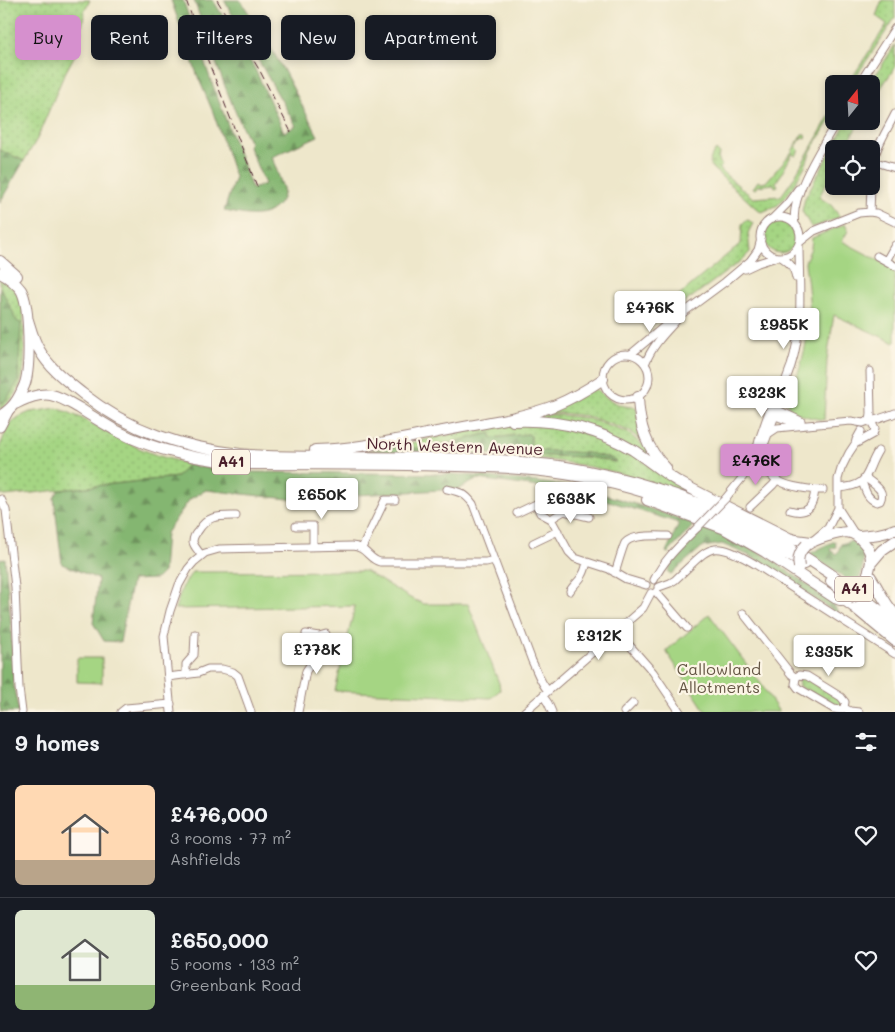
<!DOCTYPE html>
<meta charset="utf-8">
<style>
:root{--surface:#171b24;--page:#20242c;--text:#f1f3f6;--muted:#9ea1a6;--line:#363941;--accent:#d690ce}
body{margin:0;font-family:Mali,sans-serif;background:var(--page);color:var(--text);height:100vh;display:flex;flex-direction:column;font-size:19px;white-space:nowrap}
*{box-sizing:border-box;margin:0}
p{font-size:16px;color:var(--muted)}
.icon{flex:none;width:28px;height:28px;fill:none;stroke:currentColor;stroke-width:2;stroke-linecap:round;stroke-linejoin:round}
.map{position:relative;height:712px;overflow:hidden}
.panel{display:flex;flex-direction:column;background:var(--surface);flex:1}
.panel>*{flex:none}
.top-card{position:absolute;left:15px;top:15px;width:500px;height:45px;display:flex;gap:10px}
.needle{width:32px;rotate:18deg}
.buttons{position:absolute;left:825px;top:75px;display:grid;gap:10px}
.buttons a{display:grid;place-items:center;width:55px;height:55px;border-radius:8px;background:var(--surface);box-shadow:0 2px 8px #0003;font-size:25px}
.price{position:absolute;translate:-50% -42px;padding:0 11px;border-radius:5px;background:#fff;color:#222;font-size:16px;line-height:32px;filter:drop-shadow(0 1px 2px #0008)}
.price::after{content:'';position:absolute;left:50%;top:30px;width:15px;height:11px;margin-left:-8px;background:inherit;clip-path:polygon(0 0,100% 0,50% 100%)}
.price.selected{background:var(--accent);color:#111}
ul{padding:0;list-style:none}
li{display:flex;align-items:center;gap:15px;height:125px;padding:0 15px}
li+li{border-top:1px solid var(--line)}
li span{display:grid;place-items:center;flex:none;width:140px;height:100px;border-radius:8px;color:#555}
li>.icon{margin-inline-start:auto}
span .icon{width:60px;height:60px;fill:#fffc;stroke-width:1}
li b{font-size:21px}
h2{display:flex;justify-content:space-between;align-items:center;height:60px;padding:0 15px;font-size:21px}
.chip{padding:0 18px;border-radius:8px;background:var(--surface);box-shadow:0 2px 8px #0003;font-size:18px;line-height:45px}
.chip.selected{background:var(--accent);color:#111}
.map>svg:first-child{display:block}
.grass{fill:url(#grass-dots);stroke:#787a57}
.forest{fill:url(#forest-firs);stroke:#676a4e}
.green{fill:#a5d583;stroke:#787a57}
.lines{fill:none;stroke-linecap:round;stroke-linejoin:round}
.minor-casing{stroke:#9c837b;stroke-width:9}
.major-casing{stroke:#9c837b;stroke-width:11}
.highway-casing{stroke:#9c837b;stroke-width:12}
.minor{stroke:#fff;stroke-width:7}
.major{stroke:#fff;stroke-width:9}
.highway{stroke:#fff;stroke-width:10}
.rail{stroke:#4a1f2b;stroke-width:1;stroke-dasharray:8 4;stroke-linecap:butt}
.minor-bridge-casing{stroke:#9c837b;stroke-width:9;stroke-linecap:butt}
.highway-bridge-casing{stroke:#9c837b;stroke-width:12;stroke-linecap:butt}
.minor-bridge{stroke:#fff;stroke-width:7}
.highway-bridge{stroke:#fff;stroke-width:10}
.labels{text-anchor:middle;stroke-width:4.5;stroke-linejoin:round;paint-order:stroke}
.shield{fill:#fcf5e5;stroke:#7f5f63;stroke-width:1}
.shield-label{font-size:15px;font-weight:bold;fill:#4a1f2b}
.street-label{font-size:16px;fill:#4a1f2b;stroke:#fcf5e5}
.park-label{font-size:16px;fill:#655645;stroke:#fcf5e5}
</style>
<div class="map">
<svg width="895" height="712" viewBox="0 0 895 712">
<defs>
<pattern id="grass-dots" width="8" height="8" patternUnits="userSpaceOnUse" patternTransform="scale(1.25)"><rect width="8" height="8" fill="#a5d583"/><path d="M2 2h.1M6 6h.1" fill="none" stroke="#90b671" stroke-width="1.8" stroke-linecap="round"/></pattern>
<pattern id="forest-firs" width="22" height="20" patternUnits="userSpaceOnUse" patternTransform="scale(1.25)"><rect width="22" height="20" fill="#84b671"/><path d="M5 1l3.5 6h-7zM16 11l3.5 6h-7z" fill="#6e935d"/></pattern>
</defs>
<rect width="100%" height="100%" fill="#fcf5e5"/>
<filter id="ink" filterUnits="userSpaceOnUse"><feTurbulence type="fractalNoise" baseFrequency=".02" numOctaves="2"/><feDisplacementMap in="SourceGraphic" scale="10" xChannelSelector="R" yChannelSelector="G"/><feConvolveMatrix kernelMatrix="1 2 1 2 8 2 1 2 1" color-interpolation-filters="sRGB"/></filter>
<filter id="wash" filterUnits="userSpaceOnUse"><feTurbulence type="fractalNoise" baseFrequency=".0096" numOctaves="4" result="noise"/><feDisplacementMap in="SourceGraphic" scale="20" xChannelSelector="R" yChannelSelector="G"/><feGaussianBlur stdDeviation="1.12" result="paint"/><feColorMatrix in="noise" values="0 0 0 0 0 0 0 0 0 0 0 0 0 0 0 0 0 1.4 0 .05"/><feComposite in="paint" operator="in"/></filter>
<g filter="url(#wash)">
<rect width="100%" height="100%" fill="#eee7cb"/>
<!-- grass -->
<path class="grass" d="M0,0h90l-5,10 -7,39 -15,28 -26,62 -13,22 -24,-11z
M882,0h13v18l-44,66h-3l39,-60 -11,-8z
M895,45v22l-24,36v-19h-1z
M834,108v5l-23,38 -5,13 -15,26 -13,15 -16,7 -3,-1 -47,-43c-4,-7 -1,-12 4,-18l3,3 -1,8 4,5 -3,3 34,29 28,-2 12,-17z
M847,121h13l-15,28h-11v20l-15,28 12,8 9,12 -20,8 -9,2 -9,-16 3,-13z
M802,134h3l1,3 -1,1 -3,-1 -6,10 3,3 -3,6 -4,-2 -11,21 -5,7 2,4 -3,1 -1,-3 -17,2 -1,3 -3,-1 5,-7 3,2 5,-1 25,-29z
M748,220l5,3 -5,10 2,19 -8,8 -62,46 -3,-9 64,-54 1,-19 3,-3z
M764 237a16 16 0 1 1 32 0a16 16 0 1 1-32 0Z
M0,279c8,5 15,10 19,18 6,11 4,23 5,35 0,30 5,57 -24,77z
M593,387c13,11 26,21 43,20l7,35 -14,-11 -42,-15 -26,-3h-14z
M57,408c33,11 61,33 94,45 12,5 24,6 36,12l-10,12 -172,19 -5,-2v-48l9,-22 10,-7 11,-5z
M544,414l2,1h15l26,3 41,15 12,10 5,2 7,14 -16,-10 -103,-31z
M503,423h45l70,21 72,48v4c-57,-23 -117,-34 -178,-41h15l61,2 28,5 -2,-3 -27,-6 -57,-3 1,-14 -3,-2 -36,4 -2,-5 -40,10 -36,6 -45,2 4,1h-17l55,-9 26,-6z
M803,677l39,23v6l-5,2 -38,-22 -1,-6z"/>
<!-- forest -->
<path class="forest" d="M171,0h12l26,75 43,114 13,-5 -17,-39 2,-2c-23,-45 -39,-95 -56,-143h19l42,69 29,63 12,-6 -72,-126h16l23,34 20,35 35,67 -46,21 11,31c1,7 -1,12 -6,18 -16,15 -34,8 -53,5l11,-34 -22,-65 -15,-35z
M0,150l24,11 -24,41z
M0,287l14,27v3l4,5 3,1 -3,59 -12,18 -6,4z
M490,433l2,5 36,-4 3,2 -1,14 57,3 27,6 2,3 -28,-5 -61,-2h-15l-25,-1 -114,-2h-4v-1l43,-6 2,4 36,-6z
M187,465l51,7 216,2c39,4 82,6 121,14 40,8 79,22 117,35v4l-24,26 -2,-1 13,-29 -96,-30 -105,-14 -19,10 -103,6 -18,6 -40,-1 -92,-10 -16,9 -24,34 -3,39 -7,7 -24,1 -12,62 -16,-1 -11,-18 5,-44 -36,-15 -8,-66 5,-8 118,-13z
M706,525l62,32 65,45 6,13 -87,-58 -30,-13 -20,3 -31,27 -3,-2 5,-13z
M835,541l1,6 -5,1 -1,2 6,4 2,-2 3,-8 10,-3 11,8c3,12 0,25 -5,37l-48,-32z
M5,558l6,67 3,64 5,23h-18l-1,-5v-148z"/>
<!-- green -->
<path class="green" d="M845,224l3,7 -6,10 53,28v74l-61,-28 -7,45 -3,60c-11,-2 -33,-5 -37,-17 11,-28 22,-58 22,-90 1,-16 -2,-33 -4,-50l1,-4 5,-11 1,-10z
M365,571l47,28 12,5h44l31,79 1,7 -9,8 -156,-7 20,-85 -180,3 7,-21 10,-16z
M709,614l50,67 20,31h-73l-40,-61z
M77,658h25v25l-25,-1z"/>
</g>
<g filter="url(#ink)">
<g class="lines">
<!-- minor casing -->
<g class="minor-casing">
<path id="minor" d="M859,84l36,-56
M873,161l22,7
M871,176c1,-23 14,-42 24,-62
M870,212l1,-26
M760 237a20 20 0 1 1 40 0a20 20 0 1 1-40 0Z
M772,219l15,-15 11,-15
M795,224c-6,-27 28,-79 42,-103
M800,242l14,-11 45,-18 11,-1 6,1 19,9
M877,256l18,10
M781,257c9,6 13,10 15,21
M886,261l9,-16
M745,269l13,-6 19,-6
M603 377a23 23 0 1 1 46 0a23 23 0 1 1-46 0Z
M631,354l42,-35 6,-3 46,-34 25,-21 8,-11 3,-11
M645,364c7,-18 19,-30 31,-43
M870,371l1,43 -1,8
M774,410l6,1 21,10
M773,414c8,6 19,7 29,10
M870,422c9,-4 17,-5 25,-9
M768,434l9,-6 30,-3 44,-4 12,2 5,-2 4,2 3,6 -2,5 -18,10
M754,460l5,-20 14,-40c2,-5 6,-8 9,-12 4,-7 6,-15 9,-22 13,-40 8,-80 8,-122
M754,460c9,6 16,16 25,21 10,6 33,9 44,9
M774,477l8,-9 5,-15
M862,481c3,9 5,18 15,21l3,-1c6,-11 -6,-16 -14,-23
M838,488c33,-2 26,-14 40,-37
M447,489c13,3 18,4 26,15l59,157c5,10 8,21 16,30
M1,499l5,11 9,77 4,101 3,24
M725,499l21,-26 18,-28 18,-48 -1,-8
M750,507l23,-22 4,-5
M838,508l16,25
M790,510c18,5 23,-3 25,-20
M517,513l19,-9 4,9 11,6 18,33 6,6 34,11 17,10 20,6
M551,519l13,-8 25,6
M296,526h17v20
M816,538l12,-10 10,-20v-29l3,-10 8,-16 6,-9 1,-4 5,-9
M533,543l25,-12
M362,548l23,-48h10
M201,555c-2,-4 -7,-8 -8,-13 0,-4 2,-8 5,-11 10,-16 20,-15 38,-15
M615,573c2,-6 8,-27 10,-30 7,-9 32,-7 43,-7
M654,580c10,-21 28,-37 44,-53
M659,587l11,-4 5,-3c35,-32 34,-43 80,-16l140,90
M570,591c3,-6 10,-10 13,-17 2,-3 3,-8 4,-12
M656,592l31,36
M743,613l48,61 5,4 -1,6 3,4 36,21 6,1 4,-2 6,3 9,1
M617,631l36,41 27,40
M306,634l13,2 7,-2
M186,675v-11l8,-9 1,-21
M168,677l30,-4 10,-4h14l11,3 5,4 13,36
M796,678l3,-3 8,1 34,21 4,5 -1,6
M543,696l5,7 4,9
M121,712l5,-4 45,-4
M171,712l-7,-76 6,-25 9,-26 9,-16 6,-7 11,-9 14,-4 133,-3c15,1 16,13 28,16h106l8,-2
M298,712l8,-41 8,-12 5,-23
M524,712l119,-104 8,-15
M624,712l9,-9"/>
</g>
<!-- major casing -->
<g class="major-casing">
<path id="major" d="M0,427l9,-17"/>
</g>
<!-- highway casing -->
<g class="highway-casing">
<path id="highway" d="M0,261l17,15
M0,273c8,4 15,9 21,17 9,15 10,80 3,96 -6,14 -11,22 -24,30
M28,320c3,10 6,22 12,31 10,18 27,30 43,43 47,37 98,53 157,60 33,4 68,2 102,3 48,0 96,1 144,2 26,2 53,4 80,8 126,21 232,74 329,156
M638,397c1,28 8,51 28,71
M15,404c11,-5 23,-11 36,-9 10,2 19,8 28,13 12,8 24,15 36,22 41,22 87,30 133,34 53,0 106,0 159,1 52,1 106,1 158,9 85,13 165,46 239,90
M513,421c42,-2 84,8 120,29 15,10 29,22 44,31 37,20 75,38 112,57l7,2 15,2
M315,450c42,-1 81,-10 122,-18 38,-8 83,-13 119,-27 17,-7 32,-16 47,-26
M647,500l76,28 42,24 70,46 5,2 9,-1
M857,536c14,-1 25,-1 38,-7
M807,545c6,-4 11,-6 18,-8 16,-5 27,-10 39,6 5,5 7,12 7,18 -1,8 -4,16 -6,24
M871,563l11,-13 13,-9
M868,573c10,13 15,29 27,41
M831,581l31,24 33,27
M844,600l11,8 40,33"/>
</g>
<!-- minor -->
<use href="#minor" class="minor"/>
<!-- major -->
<use href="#major" class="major"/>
<!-- highway -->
<use href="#highway" class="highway"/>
<!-- rail -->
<path class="rail" d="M186,0l17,48 55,141
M217,0l43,71 31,61"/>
<!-- minor-bridge casing -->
<g class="minor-bridge-casing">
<path id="minor-bridge" d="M698,527l27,-28"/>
</g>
<!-- highway-bridge casing -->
<g class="highway-bridge-casing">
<path id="highway-bridge" d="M799,567c-2,-9 0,-15 7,-22
M849,599l8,-4 8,-10"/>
</g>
<!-- minor-bridge -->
<use href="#minor-bridge" class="minor-bridge"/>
<!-- highway-bridge -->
<use href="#highway-bridge" class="highway-bridge"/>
</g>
</g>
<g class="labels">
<!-- shield labels -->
<g class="shield">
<rect x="212" y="449.5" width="38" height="25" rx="4"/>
<rect x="835" y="576.5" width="38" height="25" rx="4"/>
</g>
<g class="shield-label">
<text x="231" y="467">A41</text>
<text x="854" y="594">A41</text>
</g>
<!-- street labels -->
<g class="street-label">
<text transform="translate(455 446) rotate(2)" y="6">North Western Avenue</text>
</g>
<!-- park labels -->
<g class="park-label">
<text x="719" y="675">Callowland<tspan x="719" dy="18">Allotments</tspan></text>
</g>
</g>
</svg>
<div class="buttons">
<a><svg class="needle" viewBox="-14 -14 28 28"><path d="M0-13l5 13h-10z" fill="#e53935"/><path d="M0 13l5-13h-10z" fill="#9ea1a6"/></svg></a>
<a><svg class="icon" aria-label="locate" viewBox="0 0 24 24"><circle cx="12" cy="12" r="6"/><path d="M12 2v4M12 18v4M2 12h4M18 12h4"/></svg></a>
</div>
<b class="price" style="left:650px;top:333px">£476K</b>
<b class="price" style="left:784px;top:350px">£985K</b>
<b class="price" style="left:762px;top:418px">£323K</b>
<b class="price selected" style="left:756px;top:486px">£476K</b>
<b class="price" style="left:322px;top:520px">£650K</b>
<b class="price" style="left:571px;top:524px">£638K</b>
<b class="price" style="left:599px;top:661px">£312K</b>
<b class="price" style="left:317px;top:675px">£778K</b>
<b class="price" style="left:829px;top:677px">£335K</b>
<div class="top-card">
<a class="chip selected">Buy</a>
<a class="chip">Rent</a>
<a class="chip">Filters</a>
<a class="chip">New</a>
<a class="chip">Apartment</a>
</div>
</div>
<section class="panel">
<h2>9 homes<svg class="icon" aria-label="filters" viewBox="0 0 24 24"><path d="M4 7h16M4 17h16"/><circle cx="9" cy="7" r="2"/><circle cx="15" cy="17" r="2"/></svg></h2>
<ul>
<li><span style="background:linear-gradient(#ffd9b3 75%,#b9a48a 0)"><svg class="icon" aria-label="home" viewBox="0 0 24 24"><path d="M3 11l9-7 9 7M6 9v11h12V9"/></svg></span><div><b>£476,000</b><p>3 rooms · 77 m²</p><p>Ashfields</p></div><svg class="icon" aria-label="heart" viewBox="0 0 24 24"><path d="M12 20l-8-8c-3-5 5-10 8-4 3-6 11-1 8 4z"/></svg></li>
<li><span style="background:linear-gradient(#dfe7d0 75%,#8fb573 0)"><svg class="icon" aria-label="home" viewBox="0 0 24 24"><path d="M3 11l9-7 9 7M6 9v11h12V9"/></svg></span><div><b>£650,000</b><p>5 rooms · 133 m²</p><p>Greenbank Road</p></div><svg class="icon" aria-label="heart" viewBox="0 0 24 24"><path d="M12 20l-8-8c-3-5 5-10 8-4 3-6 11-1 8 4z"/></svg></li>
</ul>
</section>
